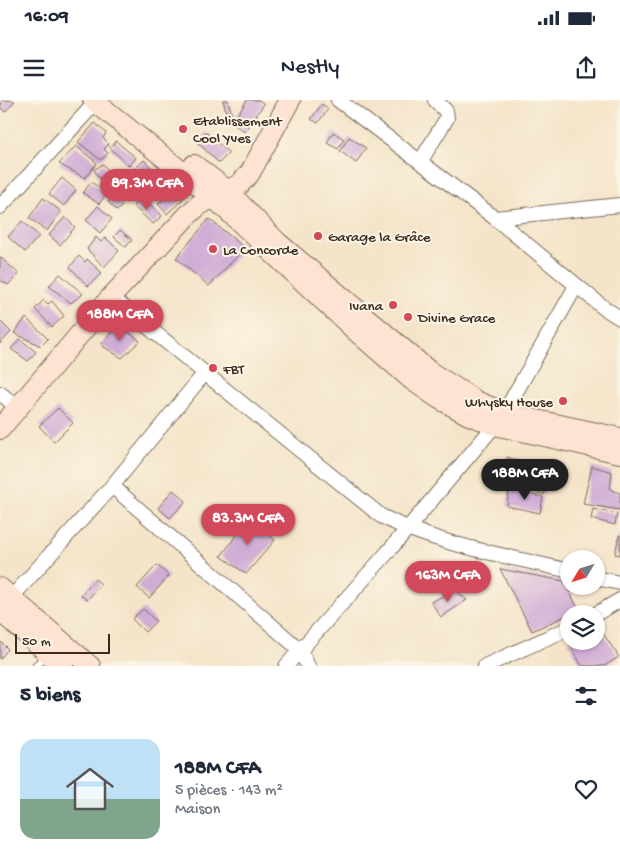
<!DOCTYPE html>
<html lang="fr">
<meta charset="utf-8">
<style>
:root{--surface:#fff;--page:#f2f2f3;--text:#1f2937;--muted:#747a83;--line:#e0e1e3;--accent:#d1495b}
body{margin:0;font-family:"Gochi Hand",sans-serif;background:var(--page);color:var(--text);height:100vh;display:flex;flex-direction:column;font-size:19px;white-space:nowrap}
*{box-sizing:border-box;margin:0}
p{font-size:16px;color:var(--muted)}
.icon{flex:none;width:28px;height:28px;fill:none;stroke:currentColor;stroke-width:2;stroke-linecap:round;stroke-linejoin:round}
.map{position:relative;height:566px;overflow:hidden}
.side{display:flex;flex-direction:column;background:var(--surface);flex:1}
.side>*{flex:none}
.needle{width:32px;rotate:232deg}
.controls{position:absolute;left:560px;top:450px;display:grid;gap:10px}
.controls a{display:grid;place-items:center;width:45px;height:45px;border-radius:50%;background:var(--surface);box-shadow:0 1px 4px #0004;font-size:25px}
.scale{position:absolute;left:15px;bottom:12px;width:95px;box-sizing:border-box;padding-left:5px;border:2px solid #3b2a1e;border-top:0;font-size:14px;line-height:18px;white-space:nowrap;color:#3b2a1e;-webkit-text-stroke:4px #fcf5e5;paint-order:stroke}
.price{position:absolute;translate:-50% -42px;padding:0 11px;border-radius:18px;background:var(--accent);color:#fff;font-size:16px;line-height:32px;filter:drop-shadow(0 1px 2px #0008)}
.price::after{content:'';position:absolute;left:50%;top:30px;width:15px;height:11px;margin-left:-8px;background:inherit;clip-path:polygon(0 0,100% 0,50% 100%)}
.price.active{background:#222;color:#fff}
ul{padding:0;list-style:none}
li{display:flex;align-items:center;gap:15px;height:125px;padding:0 20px}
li+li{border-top:1px solid var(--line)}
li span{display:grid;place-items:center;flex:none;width:140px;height:100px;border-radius:15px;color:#555}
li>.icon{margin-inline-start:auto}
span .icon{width:60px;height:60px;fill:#fffc;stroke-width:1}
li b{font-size:21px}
h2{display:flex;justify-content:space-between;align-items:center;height:60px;padding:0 20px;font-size:21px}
.status{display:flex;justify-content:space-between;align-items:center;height:35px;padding:0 25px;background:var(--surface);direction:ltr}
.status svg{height:14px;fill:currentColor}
header{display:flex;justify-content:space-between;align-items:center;height:65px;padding:0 20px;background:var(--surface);font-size:22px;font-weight:600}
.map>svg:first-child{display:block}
.building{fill:#d0add5}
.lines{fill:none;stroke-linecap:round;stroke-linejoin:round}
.lane-casing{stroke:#7c6b5a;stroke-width:9}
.street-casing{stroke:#7c6b5a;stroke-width:16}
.secondary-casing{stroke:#7c6b5a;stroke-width:22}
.lane{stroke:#fff;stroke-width:7}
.street{stroke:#fff;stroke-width:14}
.secondary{stroke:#fee3d2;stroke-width:20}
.poi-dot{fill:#d1495b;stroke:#fcf5e5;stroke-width:2}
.labels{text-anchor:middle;stroke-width:4;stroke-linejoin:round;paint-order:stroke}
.poi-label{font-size:15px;fill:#3b2a1e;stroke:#fcf5e5;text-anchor:start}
</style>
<div class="status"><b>16:09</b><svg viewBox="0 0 49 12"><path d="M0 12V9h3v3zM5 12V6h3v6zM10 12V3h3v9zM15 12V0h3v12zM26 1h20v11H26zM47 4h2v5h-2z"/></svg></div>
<header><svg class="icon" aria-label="menu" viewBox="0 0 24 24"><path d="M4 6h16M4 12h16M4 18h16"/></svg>Nestly<svg class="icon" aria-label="share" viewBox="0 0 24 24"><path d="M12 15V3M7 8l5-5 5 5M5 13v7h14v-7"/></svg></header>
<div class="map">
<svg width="620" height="566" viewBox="0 0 620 566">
<rect width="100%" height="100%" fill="#fcf5e5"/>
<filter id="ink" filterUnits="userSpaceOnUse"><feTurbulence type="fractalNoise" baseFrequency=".02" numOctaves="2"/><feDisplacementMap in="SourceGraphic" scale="10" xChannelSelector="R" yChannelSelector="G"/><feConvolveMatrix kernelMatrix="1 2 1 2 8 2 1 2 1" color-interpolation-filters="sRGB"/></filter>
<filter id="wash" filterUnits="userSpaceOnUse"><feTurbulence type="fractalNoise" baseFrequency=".0096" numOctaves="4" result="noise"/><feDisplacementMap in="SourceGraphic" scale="20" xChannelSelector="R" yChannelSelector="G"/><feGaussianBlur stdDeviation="1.12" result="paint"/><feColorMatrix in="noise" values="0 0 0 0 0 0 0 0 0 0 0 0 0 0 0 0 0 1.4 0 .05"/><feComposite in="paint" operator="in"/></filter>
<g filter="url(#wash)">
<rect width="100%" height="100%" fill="#f4e4c9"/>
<g id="blocks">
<!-- building -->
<path class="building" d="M3,0l12,1 -10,11 -5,-5z
M223,0h5l4,15 -5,1z
M247,0h12l5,4 -19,28 -13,-9z
M322,4l6,5 -10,14 -7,-4z
M95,23l11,10 -3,5 6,6 -5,5 4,4 -7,7 -23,-18z
M206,32l23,21 -10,10 -22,-21z
M333,32l11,7 -6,10 -11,-6z
M349,37l17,11 -10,15 -16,-12z
M116,41l20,17 -7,8 -19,-18z
M76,46l21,17 -12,15 -26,-14z
M144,60l14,14 -15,14 -14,-14z
M103,64l12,16 -9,7 -12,-17z
M62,78l14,12 -12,16 -15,-12z
M91,82l16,11 -8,11 -16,-11z
M174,89l9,10 -16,15 -9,-10z
M113,97l9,9 -5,5 -9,-9z
M142,97l20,19 -9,8 -20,-18z
M43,98l18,13 -14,20 -18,-13z
M98,106l14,13 -12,14 -14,-13z
M65,117l10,10 -15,18 -11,-10z
M209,119l36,29 -36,38 -33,-28z
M22,121l17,15 -14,16 -17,-15z
M120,130l12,10 -6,7 -12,-10z
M96,137l5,5 5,-4 13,13 -15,16 -17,-18z
M79,156l6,6 2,-3 15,14 -14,13 -18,-19z
M0,157l19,17 -11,11 -8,-5z
M60,174l23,20 -12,9 -22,-17z
M44,200l4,4 4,-3 12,15 -12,11 -17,-18z
M26,218l22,21 -7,7 -27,-13z
M0,221l11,11 -11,12z
M118,224l22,17 -18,17 -21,-13z
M20,239l16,13 -8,9 -17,-12z
M58,308l15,15 -19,19 -15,-16z
M508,357l16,7 -3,7 -16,-7z
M592,366l20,6 -2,17 10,4v17l-37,-6z
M527,372l22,6 -5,17 -22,-7z
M173,390l13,11 -16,17 -12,-10z
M509,390l34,7 -3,16 -33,-7z
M593,409l24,5 -2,11 -24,-6z
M250,417l25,23 -29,34 -25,-18z
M619,435h1v20l-5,-1z
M157,465l12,11 -20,22 -12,-11z
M500,469l64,12 15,29 -47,21z
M95,479l6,5 -14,16 -6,-5z
M455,490l12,10 -26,17 -10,-15z
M143,509l13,12 -11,11 -13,-13z
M598,526l21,31 -15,9h-22l-14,-24 28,-1v-14z
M0,541l8,8 -8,10z"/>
</g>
</g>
<g filter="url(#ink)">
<use href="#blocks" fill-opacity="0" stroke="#7c6b5a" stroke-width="1"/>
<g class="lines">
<!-- lane casing -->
<g class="lane-casing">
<path id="lane" d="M36,566l12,-12"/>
</g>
<!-- street casing -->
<g class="street-casing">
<path id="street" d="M338,0l157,118 109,90 16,10
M420,62l27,-44 -1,-7 -11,-11
M0,107l96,-105
M495,118l125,-13
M111,197l270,219c59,30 125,39 188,55
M0,293l19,16
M504,313l72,-127
M112,386l188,164 8,16
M596,478l24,5
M11,498l101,-112 92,-112
M596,514l24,-14
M286,566l101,-113 108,-128
M485,566l84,-38"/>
</g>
<!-- secondary casing -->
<g class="secondary-casing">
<path id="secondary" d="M93,0l120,97 144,135 55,48 26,18 31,17 26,10 125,28
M194,65l34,26 49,51 153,130 48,30 26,11 116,25
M0,329l111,-132 77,-82 11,-10 41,-21 10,-11 40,-73
M0,488l90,78
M0,511l63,55"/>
</g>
<!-- lane -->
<use href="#lane" class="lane"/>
<!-- street -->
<use href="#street" class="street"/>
<!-- secondary -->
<use href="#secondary" class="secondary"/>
</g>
</g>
<!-- markers -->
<g class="poi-dot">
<circle cx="183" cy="29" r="5"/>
<circle cx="318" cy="136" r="5"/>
<circle cx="213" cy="149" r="5"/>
<circle cx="393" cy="205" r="5"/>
<circle cx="408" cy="217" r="5"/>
<circle cx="213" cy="268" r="5"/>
<circle cx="563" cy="301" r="5"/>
</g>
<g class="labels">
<!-- poi labels -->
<g class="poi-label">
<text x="193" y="25">Etablissement<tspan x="193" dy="17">Cool Yves</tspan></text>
<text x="328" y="141">Garage la Grâce</text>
<text x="223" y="154">La Concorde</text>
<text x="383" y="210" text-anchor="end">Ivana</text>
<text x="418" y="222">Divine Grace</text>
<text x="223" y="273">FBT</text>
<text x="553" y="306" text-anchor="end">Whysky House</text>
</g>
</g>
</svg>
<div class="controls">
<a><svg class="needle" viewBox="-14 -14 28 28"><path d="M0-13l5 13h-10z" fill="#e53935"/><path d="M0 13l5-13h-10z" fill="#747a83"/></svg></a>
<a><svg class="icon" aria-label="layers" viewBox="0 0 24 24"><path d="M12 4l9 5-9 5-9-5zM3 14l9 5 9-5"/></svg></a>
</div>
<div class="scale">50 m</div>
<b class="price" style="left:147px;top:111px">89.3M CFA</b>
<b class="price" style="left:120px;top:242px">188M CFA</b>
<b class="price active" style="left:525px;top:401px">188M CFA</b>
<b class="price" style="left:248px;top:446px">83.3M CFA</b>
<b class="price" style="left:448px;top:503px">163M CFA</b>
</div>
<section class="side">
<h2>5 biens<svg class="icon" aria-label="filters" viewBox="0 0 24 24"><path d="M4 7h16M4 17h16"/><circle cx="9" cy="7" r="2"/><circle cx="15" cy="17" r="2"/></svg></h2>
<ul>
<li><span style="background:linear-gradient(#bfe0f5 60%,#7fa58c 0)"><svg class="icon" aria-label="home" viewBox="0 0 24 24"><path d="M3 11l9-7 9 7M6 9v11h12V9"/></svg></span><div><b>188M CFA</b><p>5 pièces · 143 m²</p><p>Maison</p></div><svg class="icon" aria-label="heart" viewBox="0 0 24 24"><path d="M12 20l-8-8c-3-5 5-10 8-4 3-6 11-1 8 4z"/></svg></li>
</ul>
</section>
